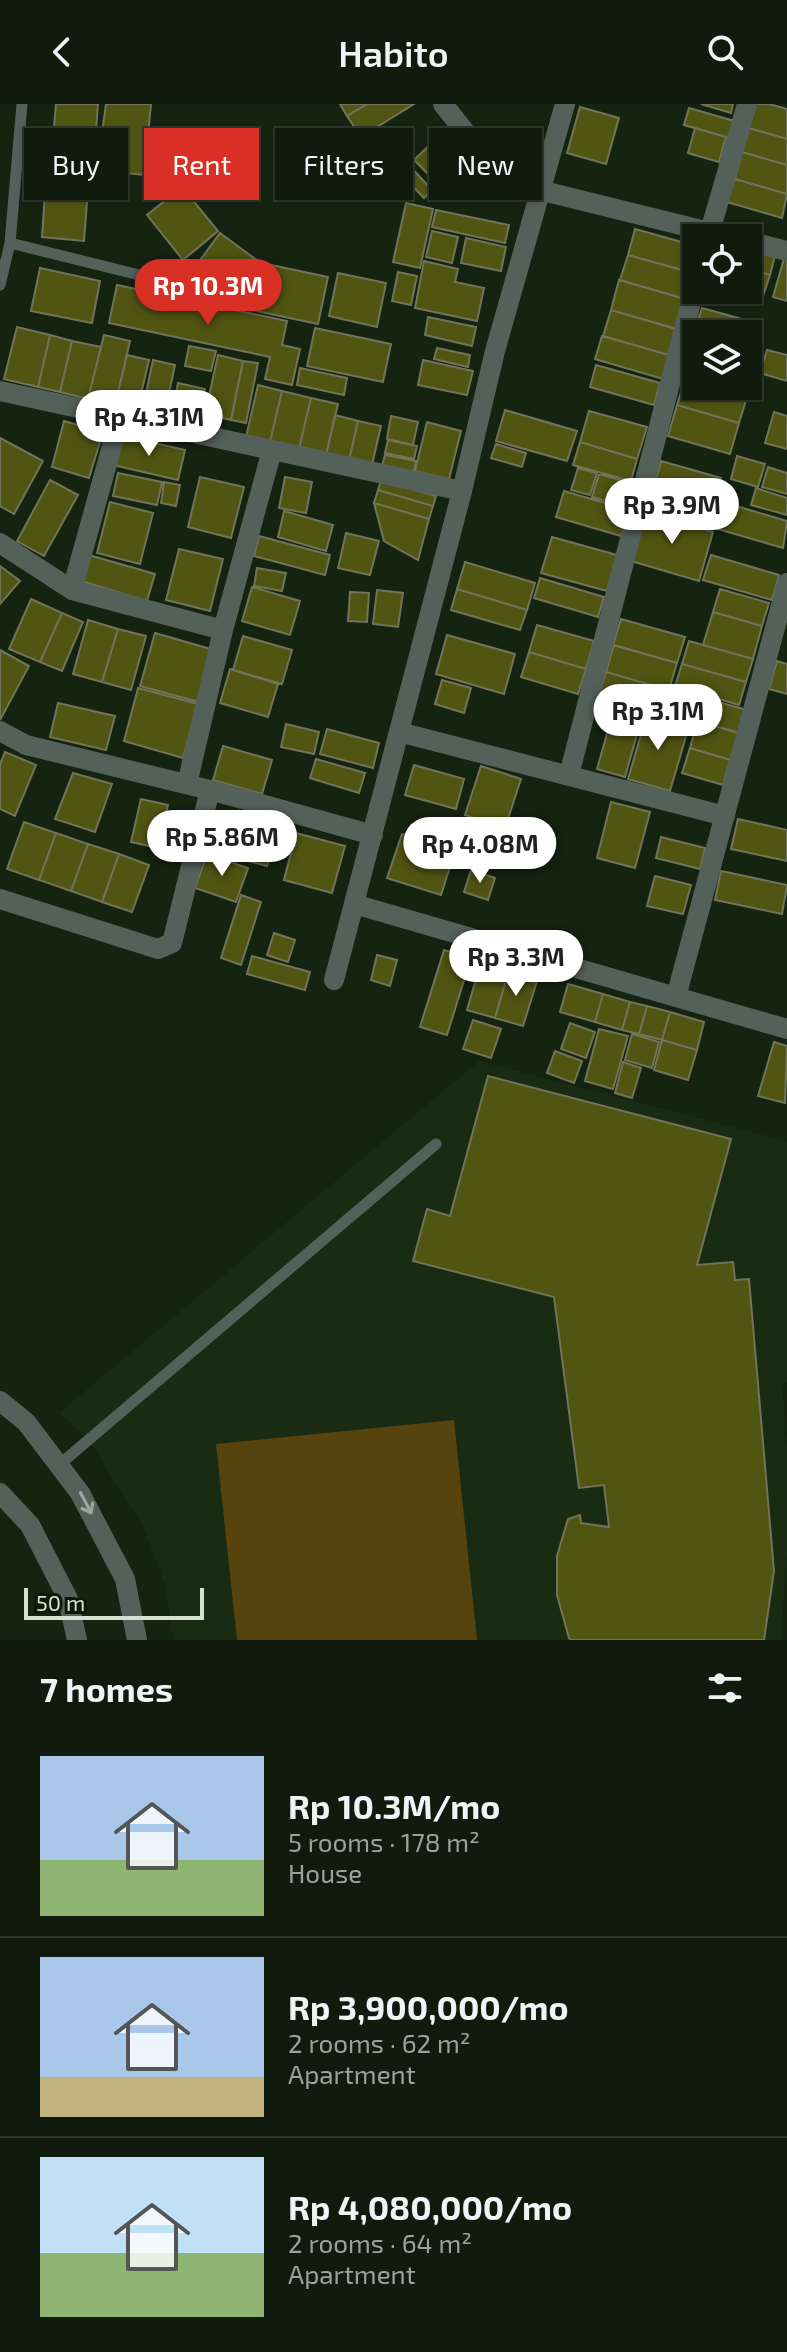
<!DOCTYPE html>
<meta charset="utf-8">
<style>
:root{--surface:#101a0d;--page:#1e271b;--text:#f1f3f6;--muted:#9ca19d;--line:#30382e;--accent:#d93025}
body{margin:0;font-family:"Exo 2",sans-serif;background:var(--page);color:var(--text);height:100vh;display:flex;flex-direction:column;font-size:30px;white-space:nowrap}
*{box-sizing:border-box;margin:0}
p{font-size:26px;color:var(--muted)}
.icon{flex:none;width:44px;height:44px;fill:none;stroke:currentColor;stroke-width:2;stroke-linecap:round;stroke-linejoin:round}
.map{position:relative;height:1536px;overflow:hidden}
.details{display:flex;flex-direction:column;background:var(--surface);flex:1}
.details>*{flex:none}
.banner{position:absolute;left:24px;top:24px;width:740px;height:72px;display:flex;gap:16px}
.controls{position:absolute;left:682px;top:120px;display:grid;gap:16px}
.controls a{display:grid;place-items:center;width:80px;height:80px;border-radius:0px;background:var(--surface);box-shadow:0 2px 6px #0004,0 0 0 2px var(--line);font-size:40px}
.scale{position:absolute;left:24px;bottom:20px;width:180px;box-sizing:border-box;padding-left:8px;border:4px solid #d6e0d3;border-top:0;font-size:22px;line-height:28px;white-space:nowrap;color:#d6e0d3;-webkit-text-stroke:6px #0c1908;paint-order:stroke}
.price{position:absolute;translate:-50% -68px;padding:0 18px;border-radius:28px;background:#fff;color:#222;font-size:26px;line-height:52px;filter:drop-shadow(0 2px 4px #0008)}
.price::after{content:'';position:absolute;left:50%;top:48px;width:24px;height:18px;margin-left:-12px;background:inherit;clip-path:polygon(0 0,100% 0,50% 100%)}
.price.current{background:var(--accent);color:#fff}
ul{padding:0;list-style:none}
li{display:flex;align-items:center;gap:24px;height:200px;padding:0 40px}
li+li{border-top:2px solid var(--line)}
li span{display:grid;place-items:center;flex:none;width:224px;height:160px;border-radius:0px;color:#555}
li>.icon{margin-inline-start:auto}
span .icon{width:96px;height:96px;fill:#fffc;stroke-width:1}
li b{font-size:34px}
h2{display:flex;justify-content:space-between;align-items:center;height:96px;padding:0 40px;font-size:34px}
.tag{padding:0 28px;border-radius:0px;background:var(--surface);box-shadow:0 2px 6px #0004,0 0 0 2px var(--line);font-size:28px;line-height:72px}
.tag.current{background:var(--accent);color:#fff}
header{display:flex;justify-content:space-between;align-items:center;height:104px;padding:0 40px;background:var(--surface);font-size:36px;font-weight:600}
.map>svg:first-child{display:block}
.built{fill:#192b13}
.green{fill:#57430e}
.building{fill:#515512;stroke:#717459;stroke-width:2}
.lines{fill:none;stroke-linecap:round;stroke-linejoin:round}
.lane{stroke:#54605a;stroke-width:11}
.street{stroke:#54605a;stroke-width:20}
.oneway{stroke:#9ca69d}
</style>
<header><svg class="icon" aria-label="back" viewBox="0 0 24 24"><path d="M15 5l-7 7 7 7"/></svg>Habito<svg class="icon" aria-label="search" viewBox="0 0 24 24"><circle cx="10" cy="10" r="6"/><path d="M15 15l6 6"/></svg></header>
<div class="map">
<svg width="787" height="1536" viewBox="0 0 787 1536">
<rect width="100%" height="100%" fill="#152311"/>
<!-- built -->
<path class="built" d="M479,957l308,80v242h-5l5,61v108l-6,88h-608l-8,-55 -21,-57 -57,-91 -28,-24z"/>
<!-- green -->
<path class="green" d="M454,1316l23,220h-240l-21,-196z"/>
<!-- building -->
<path class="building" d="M56,0h42l-2,26 -42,-3z
M106,0h45l-7,71 -47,-5z
M340,0h27l-20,12z
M367,0h47l-53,33 -14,-21z
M701,0h32l-2,9z
M756,0h13l18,5v30l-38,-11z
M580,3l39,11 -13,46 -39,-11z
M689,4l49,14 -5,17 -49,-14z
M695,24l31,9 -7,25 -31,-9z
M749,24l38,11v26l-45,-13z
M49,30l43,3 -8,104 -42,-4z
M437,34l22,21 -23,23 -22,-22z
M742,48l45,13v29l-52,-15z
M408,60l24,26 -8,8 -25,-26z
M735,75l52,15 -5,24 -55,-16z
M182,83l36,44 -35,29 -36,-45z
M406,99l27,6 -13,59 -27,-6z
M436,106l73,15 -4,18 -73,-16z
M635,125l61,17 -3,27 -65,-18z
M432,127l26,6 -6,26 -26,-6z
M220,129l38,28 -30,40 -38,-27z
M466,134l40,9 -5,24 -40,-8z
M748,144l27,8 -5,19 -22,-6z
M628,151l65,18 -8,26 -65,-19z
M785,151l2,1v45l-14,-4z
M424,157l34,8 -3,13 29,6 -7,33 -62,-13z
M262,159l66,14 -10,47 -66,-14z
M40,164l60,13 -8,42 -61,-12z
M748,165l22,6 -7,21 -20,-6h5z
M398,168l19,4 -6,29 -19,-4z
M338,169l48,10 -9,44 -48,-11z
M619,176l66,19 -9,30 -65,-19z
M117,181l170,36 -5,24 18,4 -8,36 -27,-6 5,-22 -161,-34z
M702,204l54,15 -7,24 -1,-13h-43l-10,-3z
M611,206l66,19 -8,26 -66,-19z
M428,213l48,10 -4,19 -47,-11z
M17,223l33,8 -12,52 -34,-8z
M315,224l76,16 -8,38 -76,-16z
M50,231l22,6 -12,51 -22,-5z
M104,231l26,6 -15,64 -27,-6z
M602,232l67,19 -6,24 -68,-20z
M72,237l29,6 -13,52 -28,-7z
M189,242l27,5 -5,20 -26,-5z
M437,244l33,7 -2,12 -34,-8z
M767,246l20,5v26l-27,-8z
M127,251l22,5 -12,51 -22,-6z
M218,251l25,6 -12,59 -26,-6z
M153,256l22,5 -12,56 -22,-4z
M423,256l50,11 -6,24 -49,-10z
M243,257l15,2 -12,60 -15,-3z
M596,261l64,18 -6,22 -64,-18z
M300,264l47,10 -3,17 -47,-10z
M685,275l11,3v4h13l38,11 -8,26 -62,-18z
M178,279l27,6 -7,31 -26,-6z
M258,281l24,6 -12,51 -24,-5z
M282,287l29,7 -12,51 -29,-7z
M311,294l27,6 -12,51 -27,-6z
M677,301l62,18 -9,31 -62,-18z
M505,306l72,21 -10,30 -71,-20z
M589,307l58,16 -10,32 -57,-17z
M774,308l13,4v33l-22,-6z
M335,311l23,6 -9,39 -23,-5z
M391,312l27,6 -5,23 -26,-6z
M64,317l39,11 -14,46 -37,-11z
M358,317l23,5 -9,39 -23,-5z
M427,318l34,9 -12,48 -34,-8z
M120,331l65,15 -7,30 -65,-15z
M0,334l43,23 -29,53 -14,-8z
M388,336l29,6 -3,13 -29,-6z
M580,338l57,17 -6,22 -58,-16z
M496,340l30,9 -4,14 -31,-9z
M385,351l31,6 -3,15 -32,-6z
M737,352l28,8 -7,23 -27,-8z
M661,357l60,17 -7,25 -60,-17z
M768,363l19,6v21l-25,-7z
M578,364l19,5 -7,22 -19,-5z
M118,369l44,9 -5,23 -44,-9z
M599,370l21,6 -7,23 -21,-6z
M200,373l44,10 -13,51 -43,-11z
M285,373l27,5 -6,31 -27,-5z
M50,376l28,15 -34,61 -27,-15z
M381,376l55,16 -3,10 -55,-16z
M164,378l16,3 -4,21 -15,-3z
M756,384l31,10v17l-36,-10z
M378,386l55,16 -4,13 -55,-16z
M564,387l65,19 -8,26 -65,-19z
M110,398l43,11 -13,51 -43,-11z
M374,399l55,16 -11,41 -34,-19z
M726,399l61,18 -4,27 -65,-19z
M284,407l49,14 -7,26 -48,-14z
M645,408l68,20 -14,49 -68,-20z
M346,429l33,8 -9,34 -32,-7z
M259,432l71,19 -5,20 -71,-19z
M552,433l65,18 -10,36 -66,-18z
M179,445l44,10 -13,52 -44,-11z
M89,451l66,19 -8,27 -66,-20z
M711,451l68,20 -7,25 -69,-20z
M465,458l70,21 -8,27 -70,-21z
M0,462l20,15 -20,23z
M257,464l29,5 -4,18 -28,-5z
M540,474l64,19 -6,20 -64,-19z
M252,483l48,14 -10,34 -48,-14z
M457,485l70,21 -7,20 -69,-20z
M720,485l49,14 -7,23 -49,-14z
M377,486l26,3 -5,34 -25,-3z
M350,488l19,1 -2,29 -19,-1z
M31,495l31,14 -22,49 -31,-13z
M713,508l49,14 -9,33 -50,-14z
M62,509l21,9 -21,49 -22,-9z
M621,515l64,18 -8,26 -64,-18z
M88,516l30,9 -16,53 -29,-8z
M537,521l57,16 -8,28 -57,-17z
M118,525l28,7 -15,54 -29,-8z
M155,529l59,17 -15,52 -59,-16z
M447,531l68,19 -11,40 -68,-20z
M243,532l49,14 -10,34 -49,-14z
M689,537l64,18 -7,23 -64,-18z
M614,541l63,18 -8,27 -63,-18z
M0,546l29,16 -29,54z
M529,548l57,17 -8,25 -57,-17z
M777,557l10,3v30l-18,-5z
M682,560l64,18 -7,23 -64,-19z
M230,565l48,15 -10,33 -48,-14z
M606,568l63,18 -6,22 -64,-18z
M442,576l29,8 -7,25 -29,-9z
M138,584l60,16 -15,54 -59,-17z
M704,594l43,12 -7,23 -43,-12z
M58,599l57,13 -9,34 -56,-13z
M647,610l42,12 -19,65 -42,-12z
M612,612l28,8 -15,53 -28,-8z
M697,617l42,12 -8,27 -41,-12z
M286,620l33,8 -5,22 -33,-7z
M327,625l52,14 -6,25 -53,-14z
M223,642l49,14 -10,34 -49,-14z
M690,644l40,12 -7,25 -41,-12z
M5,648l31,13 -21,51 -15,-7v-45z
M316,655l49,14 -6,20 -49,-15z
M414,661l50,14 -8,30 -51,-14z
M481,662l40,13 -16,49 -40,-13z
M73,669l39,11 -17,48 -40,-13z
M141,695l27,6 -10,43 -27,-6z
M611,698l39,10 -15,56 -38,-10z
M218,714l59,15 -10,33 -57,-15z
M738,715l49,11v31l-56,-12z
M24,718l32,11 -17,47 -32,-11z
M56,729l32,11 -17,47 -32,-11z
M296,729l49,13 -13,47 -48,-13z
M402,730l53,17 -14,44 -54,-17z
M661,733l44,11 -5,21 -44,-11z
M88,740l31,10 -17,48 -31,-11z
M119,750l30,11 -17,47 -30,-10z
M207,750l41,14 -12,34 -41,-14z
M471,766l24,8 -7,22 -24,-8z
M721,767l66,14 -5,29 -67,-14z
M655,772l36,9 -8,29 -36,-8z
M241,791l20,7 -20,63 -20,-7z
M274,829l21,7 -7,22 -21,-7z
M444,846l27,8 -24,77 -27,-8z
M377,851l20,5 -7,26 -19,-6z
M252,852l58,16 -5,18 -58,-16z
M481,858l28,8 -14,48 -28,-8z
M509,866l29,8 -15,48 -28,-8z
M568,880l35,10 -8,28 -35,-10z
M603,890l27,8 -8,28 -27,-8z
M630,898l17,4 -8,28 -17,-4z
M647,902l23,6 -8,28 -23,-6z
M670,908l34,10 -7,28 -35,-10z
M473,916l28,9 -10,29 -28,-9z
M570,919l25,9 -9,26 -25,-9z
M599,925l29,7 -15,53 -28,-8z
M632,930l27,8 -7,26 -27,-8z
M662,936l35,10 -9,30 -34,-10z
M774,938l13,4 -2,57 -27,-7z
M555,947l27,10 -8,22 -27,-10z
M623,958l18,6 -9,30 -17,-5z
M488,972l243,63 -34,126 36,-3 2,18 14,-1 25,292 -10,69h-193l-2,-2 -12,-43v-39l11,-37 12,-4 1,8 28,4 -5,-42 -25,3 -25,-191 -141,-36 14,-52 23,7z"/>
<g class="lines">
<!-- lane -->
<path class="lane" d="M10,139l186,46
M0,181l10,-42 12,-139
M59,1361l377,-321"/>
<!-- street -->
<path class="street" d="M443,0l30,38 66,48 195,48
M708,134l39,-134
M748,137l39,10
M0,287l462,100
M0,439l72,47 151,40
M72,486l48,-173
M0,627l26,14 184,45 163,45
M399,628l326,84
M569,671l127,-492
M187,680l36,-154 49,-180
M0,795l158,50 14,-6 38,-153
M354,800l433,125
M334,876l128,-489 33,-140 70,-247
M676,893l111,-414
M0,1297l26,21 54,71 45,86 12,61
M0,1389l30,32 38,74 9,41"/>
</g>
<!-- one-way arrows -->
<defs><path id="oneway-shaft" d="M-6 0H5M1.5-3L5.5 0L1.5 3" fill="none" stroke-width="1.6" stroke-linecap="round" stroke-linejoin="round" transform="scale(2)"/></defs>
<use class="oneway" href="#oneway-shaft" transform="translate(86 1399) rotate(62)"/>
</svg>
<div class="controls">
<a><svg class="icon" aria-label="locate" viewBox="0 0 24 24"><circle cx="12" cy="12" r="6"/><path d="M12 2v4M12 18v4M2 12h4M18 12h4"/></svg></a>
<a><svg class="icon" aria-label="layers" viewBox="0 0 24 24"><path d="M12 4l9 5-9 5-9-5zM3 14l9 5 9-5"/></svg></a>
</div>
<div class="scale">50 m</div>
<b class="price current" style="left:208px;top:223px">Rp 10.3M</b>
<b class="price" style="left:149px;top:354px">Rp 4.31M</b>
<b class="price" style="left:672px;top:442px">Rp 3.9M</b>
<b class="price" style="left:658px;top:648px">Rp 3.1M</b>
<b class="price" style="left:222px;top:774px">Rp 5.86M</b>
<b class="price" style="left:480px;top:781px">Rp 4.08M</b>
<b class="price" style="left:516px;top:894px">Rp 3.3M</b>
<div class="banner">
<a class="tag">Buy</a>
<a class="tag current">Rent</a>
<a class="tag">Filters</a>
<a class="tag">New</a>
</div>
</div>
<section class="details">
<h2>7 homes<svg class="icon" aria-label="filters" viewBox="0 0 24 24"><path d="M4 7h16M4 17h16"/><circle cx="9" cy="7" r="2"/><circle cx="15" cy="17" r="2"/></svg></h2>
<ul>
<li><span style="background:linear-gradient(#a9c7e8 65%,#8fb573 0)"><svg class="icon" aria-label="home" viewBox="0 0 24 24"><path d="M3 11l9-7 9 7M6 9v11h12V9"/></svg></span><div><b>Rp 10.3M/mo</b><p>5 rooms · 178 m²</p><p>House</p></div></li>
<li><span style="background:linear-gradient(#a9c7e8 75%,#c2b280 0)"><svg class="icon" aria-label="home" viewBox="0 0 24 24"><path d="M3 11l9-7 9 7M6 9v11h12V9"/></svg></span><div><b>Rp 3,900,000/mo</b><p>2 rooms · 62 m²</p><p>Apartment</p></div></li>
<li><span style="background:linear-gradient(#bfe0f5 60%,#8fb573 0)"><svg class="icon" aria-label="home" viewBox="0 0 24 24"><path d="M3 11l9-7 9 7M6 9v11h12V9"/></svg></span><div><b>Rp 4,080,000/mo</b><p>2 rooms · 64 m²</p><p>Apartment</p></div></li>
</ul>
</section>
